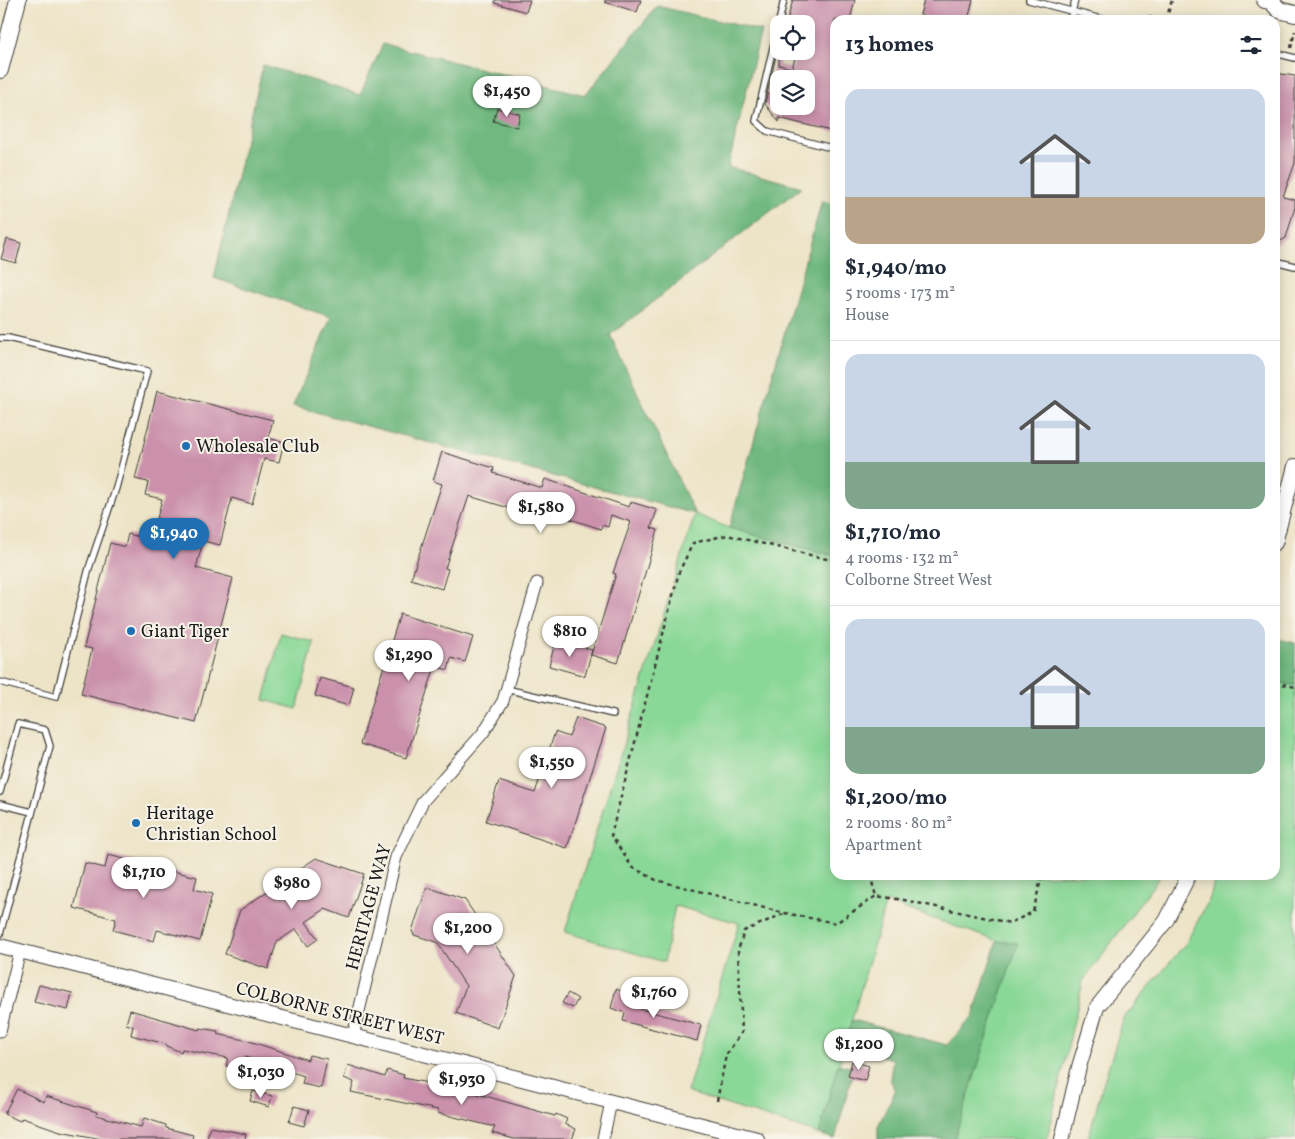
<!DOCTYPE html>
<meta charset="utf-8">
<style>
:root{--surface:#fff;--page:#f6f6f7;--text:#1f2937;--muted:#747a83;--line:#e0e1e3;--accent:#1f6fb2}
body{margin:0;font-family:Vollkorn,serif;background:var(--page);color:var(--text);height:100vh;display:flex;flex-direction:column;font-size:19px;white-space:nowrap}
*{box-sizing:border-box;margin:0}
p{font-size:16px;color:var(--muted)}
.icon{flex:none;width:28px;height:28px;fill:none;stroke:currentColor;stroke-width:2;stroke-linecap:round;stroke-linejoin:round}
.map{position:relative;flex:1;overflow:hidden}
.drawer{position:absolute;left:830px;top:15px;width:450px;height:865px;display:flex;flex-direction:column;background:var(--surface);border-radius:15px;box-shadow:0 2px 12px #0003}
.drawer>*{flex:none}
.fabs{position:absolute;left:770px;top:15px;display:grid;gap:10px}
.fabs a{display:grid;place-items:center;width:45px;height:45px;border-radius:10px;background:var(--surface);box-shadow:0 2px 12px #0003;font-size:25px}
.price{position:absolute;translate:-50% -42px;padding:0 11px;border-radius:18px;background:#fff;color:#222;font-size:16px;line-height:32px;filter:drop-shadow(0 1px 2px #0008)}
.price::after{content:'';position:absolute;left:50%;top:30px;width:15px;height:11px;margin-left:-8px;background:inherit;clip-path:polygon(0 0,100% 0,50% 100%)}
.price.current{background:var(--accent);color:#fff}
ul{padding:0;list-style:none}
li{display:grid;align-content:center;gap:10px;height:265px;padding:0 15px}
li+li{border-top:1px solid var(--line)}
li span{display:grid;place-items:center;height:155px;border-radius:15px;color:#555}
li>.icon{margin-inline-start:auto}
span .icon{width:90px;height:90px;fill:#fffc;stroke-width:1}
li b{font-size:21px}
h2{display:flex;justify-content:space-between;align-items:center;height:60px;padding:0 15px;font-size:21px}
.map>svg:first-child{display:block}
.green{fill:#8ad897;stroke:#537a5a}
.forest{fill:#6fb880;stroke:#466a4e}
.building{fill:#cb91ac;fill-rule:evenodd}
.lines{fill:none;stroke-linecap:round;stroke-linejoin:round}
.service-casing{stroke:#3b3a36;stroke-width:8}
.minor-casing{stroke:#3b3a36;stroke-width:13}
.tertiary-casing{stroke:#3b3a36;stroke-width:16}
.secondary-casing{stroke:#3b3a36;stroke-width:18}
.path{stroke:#3b3a36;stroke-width:2.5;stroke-dasharray:4 4;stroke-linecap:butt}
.service{stroke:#fff;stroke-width:5.5}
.minor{stroke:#fff;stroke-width:11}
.tertiary{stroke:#fff;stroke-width:14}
.secondary{stroke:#fff;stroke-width:16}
.poi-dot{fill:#1f6fb2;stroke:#f7f3e8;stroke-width:2}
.labels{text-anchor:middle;stroke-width:4;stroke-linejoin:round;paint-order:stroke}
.poi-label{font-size:18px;fill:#1c1c1c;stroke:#f7f3e8;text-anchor:start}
.street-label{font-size:18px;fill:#1c1c1c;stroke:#f7f3e8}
</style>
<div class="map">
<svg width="1295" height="1139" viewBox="0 0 1295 1139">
<rect width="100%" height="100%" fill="#f7f3e8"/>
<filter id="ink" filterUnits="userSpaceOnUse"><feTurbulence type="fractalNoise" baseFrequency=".02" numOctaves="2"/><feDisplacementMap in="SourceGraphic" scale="10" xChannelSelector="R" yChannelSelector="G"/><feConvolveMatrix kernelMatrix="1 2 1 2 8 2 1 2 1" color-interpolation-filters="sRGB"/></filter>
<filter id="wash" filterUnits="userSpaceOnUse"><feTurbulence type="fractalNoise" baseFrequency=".0096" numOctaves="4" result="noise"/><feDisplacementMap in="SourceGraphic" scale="20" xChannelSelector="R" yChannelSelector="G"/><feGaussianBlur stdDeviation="1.12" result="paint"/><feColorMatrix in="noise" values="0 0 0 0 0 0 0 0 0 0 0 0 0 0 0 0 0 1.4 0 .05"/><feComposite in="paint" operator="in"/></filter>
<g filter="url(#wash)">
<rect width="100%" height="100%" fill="#ede4c7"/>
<!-- green -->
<path class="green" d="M695,514l34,14 106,28v319h326l-78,106 -36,158h-93l63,-196 -20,-2 -111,-39 -67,232 -132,-42 52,-169 -64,-17 -11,56 -99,-30z
M281,633l33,9 -17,67 -33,-9z
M1275,682l20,3v454h-207l16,-58 20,-63 62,-75 24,-45 6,-23h59z"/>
<!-- forest -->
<path class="forest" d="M657,6l104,25 -33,136 74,20 -192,148 85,179 -402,-108 38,-89 -117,-39 49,-213 97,30 23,-51 202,51z
M822,201l13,3v352l-106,-28z
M1277,639l18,4v42l-20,-3v-35z
M997,941l21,2 -64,196h-76v-13l17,-35 -5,-13 3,-19 -50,-14 9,-25 95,25 26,-29z
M838,1064l16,4 -19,71 -16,-5z"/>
<g id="blocks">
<!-- building -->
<path class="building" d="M495,0h35l-4,12 -31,-9z
M605,0h36l-4,12 -32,-10z
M793,0h62l-5,20h-15v112l-56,-14v4l-14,-18 11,-48h3v9l13,3 5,-17h9v-27h-20zM779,79h27v27h-27z
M924,0h49l-5,20h-31l-17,-5z
M1275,73l20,3v87l-12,34 12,3v7l-9,31 -11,6z
M497,108l23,6 -3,13 -24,-6z
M7,239l14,4 -5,20 -15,-4z
M157,391l116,29 -5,18 16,4 -5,20 -15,-3 -12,45 -20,-6 -12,47 -17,-4 -7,27 37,10 -37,145 -115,-29 11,-45 -8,-2 26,-104 15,4 3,-13 16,4 2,-6 7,2 9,-35 -17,-4 3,-13 -13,-3z
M442,452l52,16 -1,5 49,15 3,-9 84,28 2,-5 26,8 -6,18 7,2 -40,133 -27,-8 25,-81 -3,-1 18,-51 -20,-7 -3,12 -6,-2 -1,4 -77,-25 -2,8 -53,-16 -24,72 3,1 -6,20 -31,-10 31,-95 -9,-3z
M400,614l73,23 -8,25 -14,-4 -3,12 -13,-4 -29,92 -46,-14z
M556,639l36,11 -7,26 -36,-10z
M320,678l34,9 -5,19 -34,-10z
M576,718l30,10 -39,120 -81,-27 13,-40 36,12 20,-61 14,5z
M108,855l89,22 -3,12 18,5 -12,47 -43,-11 -3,11 -41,-11 3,-11 -42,-11 11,-45 20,5z
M316,858l48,16 -15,44 -24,-9 -19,13 12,17 -10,7 -12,-17 -19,13 -9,27 -43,-15 15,-44z
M427,887l38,13 51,76 -18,52 -42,-15 10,-27 -29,-44 -23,-7 -2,-4z
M39,985l33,8 -4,17 -34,-8z
M616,989l11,4 -2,7 17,4 -2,5 61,16 -4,16 -74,-20 2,-8 -14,-5z
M568,993l10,6 -5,9 -11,-5z
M130,1010l69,20 1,-2 18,3 -1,3 32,7 59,19 1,-5 18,4 -6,29 -19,-4 2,-8 -59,-19 -3,13 -16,-4 2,-8 -46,-9 -1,3 -15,-6v-2l-35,-9 2,-9 -7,-2z
M852,1061l17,5 -4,15 -17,-5z
M348,1065l37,12 2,-7 17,5 -1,3 65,13 87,25 1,-2 11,5 -2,5 11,5 -4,10h-58l-22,-6 3,-6 -57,-14v-3l-87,-18 3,-10 -10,-4z
M17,1089l27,13 2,-6 51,16 -1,3 45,12 3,-9 22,7v3l27,7 -1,4h-90l-42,-8 -38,-13 -2,3 -16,-7z
M253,1091l19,5 -3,11 -19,-6z
M294,1106l15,4 -5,16 -15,-4z
M210,1127l36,7 -1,5h-38z"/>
</g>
</g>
<g filter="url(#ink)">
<use href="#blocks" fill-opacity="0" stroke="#3b3a36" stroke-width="1"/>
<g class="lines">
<!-- service casing -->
<g class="service-casing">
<path id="service" d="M784,0l-28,121 11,10 68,18
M1029,0l76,20
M1070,20l5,-20
M1145,20h5
M1275,53l20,5
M1275,261l20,5
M0,338h8l139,33 -31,117 -27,80 -33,129 -56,-15
M506,689l107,25
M0,792l18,-68 27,6 5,16 -50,188
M0,804l32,8"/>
</g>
<!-- minor casing -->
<g class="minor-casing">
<path id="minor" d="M0,1031l20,-80
M353,1036l43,-179 27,-56 60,-68 20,-32 34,-118
M603,1139l8,-37"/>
</g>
<!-- tertiary casing -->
<g class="tertiary-casing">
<path id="tertiary" d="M1275,543l20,-77
M0,946l757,193
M1062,1139l17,-72 18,-60 69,-86 23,-46"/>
</g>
<!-- secondary casing -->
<g class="secondary-casing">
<path id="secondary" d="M1265,0l6,1 8,9 16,4
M0,70l18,-70"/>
</g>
<!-- path -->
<path class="path" d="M1166,20l6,-20
M1291,48l4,-17
M835,561l-108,-26 -34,8 -14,29 -68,263 21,32 24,13 128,33 52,10 40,-27 28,4 106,23 23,-11 9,-37
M1275,682l20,5
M870,875l6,21
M717,1101l9,-46 16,-23 -4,-81 6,-20 39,-17"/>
<!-- service -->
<use href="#service" class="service"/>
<!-- minor -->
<use href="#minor" class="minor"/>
<!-- tertiary -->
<use href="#tertiary" class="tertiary"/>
<!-- secondary -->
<use href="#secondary" class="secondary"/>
</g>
</g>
<!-- markers -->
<g class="poi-dot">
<circle cx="186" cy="446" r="5"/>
<circle cx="131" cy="631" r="5"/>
<circle cx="136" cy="823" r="5"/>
</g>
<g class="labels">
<!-- poi labels -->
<g class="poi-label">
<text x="196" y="452">Wholesale Club</text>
<text x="141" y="637">Giant Tiger</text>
<text x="146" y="819">Heritage<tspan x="146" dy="21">Christian School</tspan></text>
</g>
<!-- street labels -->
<g class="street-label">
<text transform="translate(368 907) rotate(-75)" y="6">HERITAGE WAY</text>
<text transform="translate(340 1013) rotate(14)" y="6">COLBORNE STREET WEST</text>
</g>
</g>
</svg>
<div class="fabs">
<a><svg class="icon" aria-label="locate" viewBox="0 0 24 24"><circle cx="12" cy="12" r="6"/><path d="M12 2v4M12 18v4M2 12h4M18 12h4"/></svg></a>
<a><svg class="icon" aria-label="layers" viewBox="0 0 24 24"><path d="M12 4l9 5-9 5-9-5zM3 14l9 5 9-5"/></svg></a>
</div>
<b class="price" style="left:507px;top:118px">$1,450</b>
<b class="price" style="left:541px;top:534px">$1,580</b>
<b class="price current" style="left:174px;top:560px">$1,940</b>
<b class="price" style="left:570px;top:658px">$810</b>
<b class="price" style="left:409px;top:682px">$1,290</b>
<b class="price" style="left:552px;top:789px">$1,550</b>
<b class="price" style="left:144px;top:899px">$1,710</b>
<b class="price" style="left:292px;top:910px">$980</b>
<b class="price" style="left:468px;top:955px">$1,200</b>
<b class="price" style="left:654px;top:1019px">$1,760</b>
<b class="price" style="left:859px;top:1071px">$1,200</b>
<b class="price" style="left:261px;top:1099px">$1,030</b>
<b class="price" style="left:462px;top:1106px">$1,930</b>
<section class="drawer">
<h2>13 homes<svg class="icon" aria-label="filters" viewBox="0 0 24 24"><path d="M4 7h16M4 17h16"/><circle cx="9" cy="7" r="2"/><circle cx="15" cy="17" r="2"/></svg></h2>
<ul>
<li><span style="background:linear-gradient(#c9d6e8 70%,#b9a48a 0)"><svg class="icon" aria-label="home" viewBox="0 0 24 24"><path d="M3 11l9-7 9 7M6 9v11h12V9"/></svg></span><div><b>$1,940/mo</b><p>5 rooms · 173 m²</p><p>House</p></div></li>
<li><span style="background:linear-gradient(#c9d6e8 70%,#7fa58c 0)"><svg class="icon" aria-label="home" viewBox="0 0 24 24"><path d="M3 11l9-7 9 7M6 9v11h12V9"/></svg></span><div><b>$1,710/mo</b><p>4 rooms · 132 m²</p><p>Colborne Street West</p></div></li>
<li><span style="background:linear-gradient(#c9d6e8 70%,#7fa58c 0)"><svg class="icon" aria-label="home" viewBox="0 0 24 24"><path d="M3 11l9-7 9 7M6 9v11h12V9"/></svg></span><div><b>$1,200/mo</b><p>2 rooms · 80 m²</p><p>Apartment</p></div></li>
</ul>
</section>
</div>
